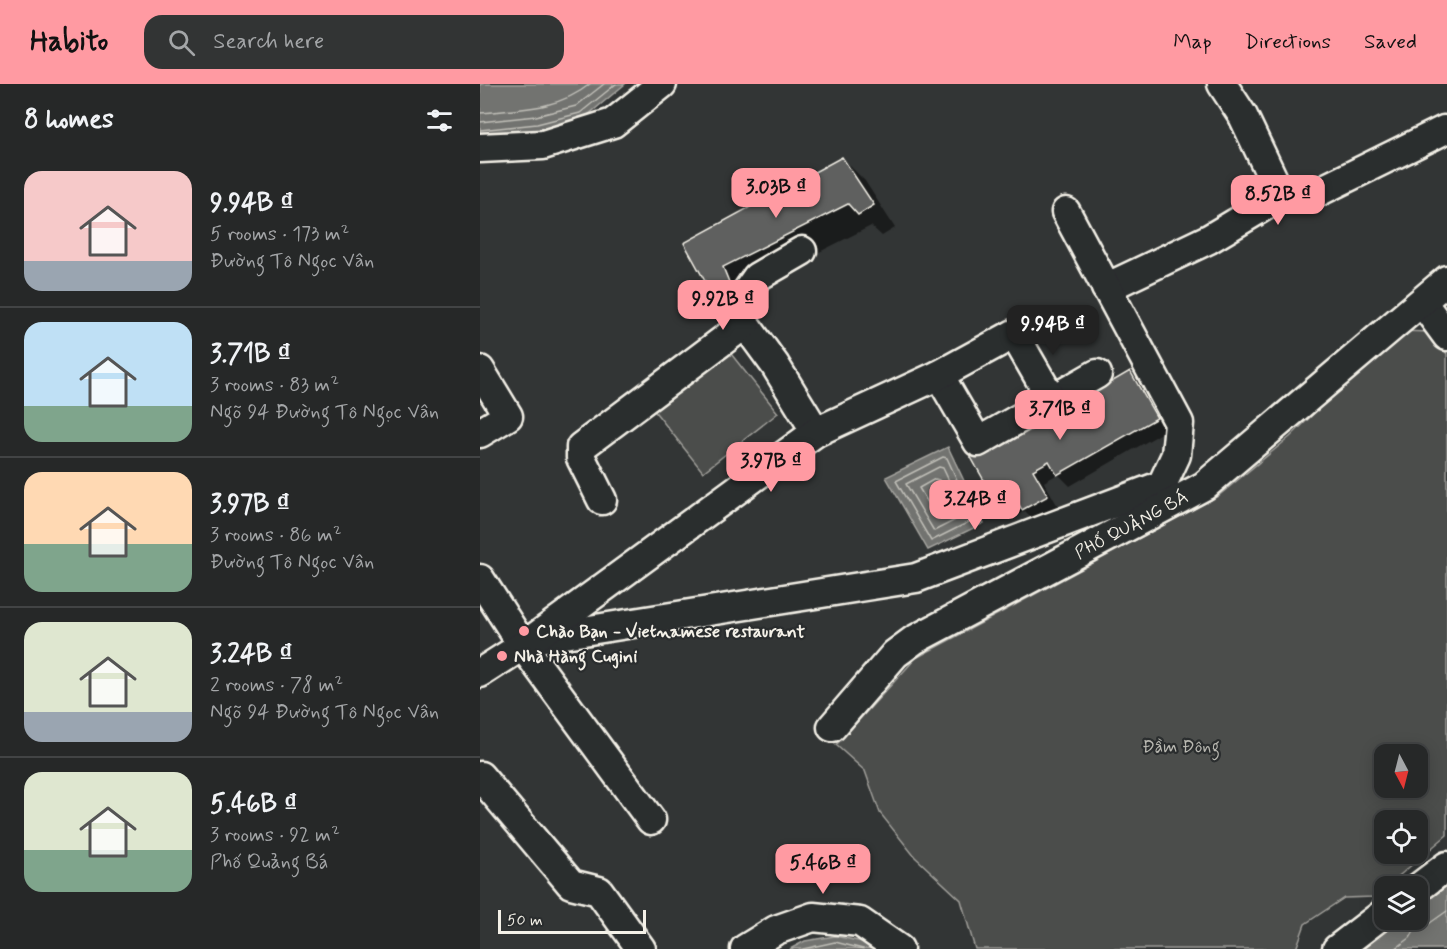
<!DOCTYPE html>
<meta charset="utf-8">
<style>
:root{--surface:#262828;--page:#323434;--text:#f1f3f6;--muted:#a4a6a8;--line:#424445;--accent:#ff9aa2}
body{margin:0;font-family:Mynerve,sans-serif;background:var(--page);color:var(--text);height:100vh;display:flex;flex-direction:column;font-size:22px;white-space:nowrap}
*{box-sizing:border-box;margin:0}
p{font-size:20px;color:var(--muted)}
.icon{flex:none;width:33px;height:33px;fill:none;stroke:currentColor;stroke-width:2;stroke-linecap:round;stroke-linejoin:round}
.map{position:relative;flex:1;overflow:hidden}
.drawer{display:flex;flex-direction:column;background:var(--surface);width:480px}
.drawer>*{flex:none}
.needle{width:39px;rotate:173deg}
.controls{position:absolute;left:894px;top:660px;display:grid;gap:12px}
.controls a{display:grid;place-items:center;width:54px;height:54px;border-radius:12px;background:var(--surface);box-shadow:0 3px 15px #0003,0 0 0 2px var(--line);font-size:30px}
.scale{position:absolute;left:18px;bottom:15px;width:148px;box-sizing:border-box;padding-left:6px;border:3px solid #f4f1e8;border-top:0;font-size:16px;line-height:21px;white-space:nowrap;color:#f4f1e8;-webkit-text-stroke:4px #2a2d2e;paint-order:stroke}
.price{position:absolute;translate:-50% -51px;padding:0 14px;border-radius:12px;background:var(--accent);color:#111;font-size:20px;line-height:39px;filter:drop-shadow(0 2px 3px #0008)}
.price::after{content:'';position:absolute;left:50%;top:36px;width:18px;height:14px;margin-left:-9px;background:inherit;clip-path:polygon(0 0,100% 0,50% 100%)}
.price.active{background:#222;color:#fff}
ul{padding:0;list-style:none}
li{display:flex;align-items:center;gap:18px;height:150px;padding:0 24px}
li+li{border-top:2px solid var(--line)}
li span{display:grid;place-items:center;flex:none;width:168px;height:120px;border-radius:18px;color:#555}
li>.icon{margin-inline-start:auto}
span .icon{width:72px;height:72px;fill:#fffc;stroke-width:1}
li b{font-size:26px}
h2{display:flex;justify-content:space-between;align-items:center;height:72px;padding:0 24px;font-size:26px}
header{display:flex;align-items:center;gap:36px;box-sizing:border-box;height:84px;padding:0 30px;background:var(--accent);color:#111}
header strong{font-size:28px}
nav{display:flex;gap:33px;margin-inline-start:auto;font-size:21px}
.search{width:420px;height:54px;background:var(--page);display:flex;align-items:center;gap:15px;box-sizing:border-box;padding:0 21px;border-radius:18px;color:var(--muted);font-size:22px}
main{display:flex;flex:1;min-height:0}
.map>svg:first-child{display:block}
.green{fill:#4b4d4c;stroke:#a09f9a;stroke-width:1.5;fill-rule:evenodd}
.water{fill:#727370;stroke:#a6a5a0;stroke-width:1.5}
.shadow{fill:#0007}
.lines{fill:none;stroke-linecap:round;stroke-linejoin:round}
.shore{stroke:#c0bfb8;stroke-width:1.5}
.building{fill:#5f605f;stroke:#f4f1e8;stroke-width:1.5}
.minor-casing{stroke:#f4f1e8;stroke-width:33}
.minor{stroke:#2a2d2e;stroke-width:28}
.poi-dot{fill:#ff9aa2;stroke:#2a2d2e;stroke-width:2}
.labels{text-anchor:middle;stroke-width:4.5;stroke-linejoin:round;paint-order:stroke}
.street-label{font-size:18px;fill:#f4f1e8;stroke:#2a2d2e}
.poi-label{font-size:18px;font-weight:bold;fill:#f4f1e8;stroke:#2a2d2e;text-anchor:start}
.park-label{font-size:18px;fill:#b9b8b1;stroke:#2a2d2e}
</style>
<header>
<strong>Habito</strong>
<div class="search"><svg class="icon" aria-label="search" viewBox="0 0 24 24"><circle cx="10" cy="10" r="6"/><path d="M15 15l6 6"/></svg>Search here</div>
<nav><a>Map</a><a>Directions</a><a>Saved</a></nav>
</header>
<main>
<section class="drawer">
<h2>8 homes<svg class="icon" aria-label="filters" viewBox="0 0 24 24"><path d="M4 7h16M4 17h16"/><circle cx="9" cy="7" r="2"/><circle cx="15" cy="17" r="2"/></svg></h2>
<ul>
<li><span style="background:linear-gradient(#f6c9c9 75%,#9aa5b1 0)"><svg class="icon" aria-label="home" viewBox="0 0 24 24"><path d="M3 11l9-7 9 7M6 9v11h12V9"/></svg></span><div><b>9.94B ₫</b><p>5 rooms · 173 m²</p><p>Đường Tô Ngọc Vân</p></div></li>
<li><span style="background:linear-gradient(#bfe0f5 70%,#7fa58c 0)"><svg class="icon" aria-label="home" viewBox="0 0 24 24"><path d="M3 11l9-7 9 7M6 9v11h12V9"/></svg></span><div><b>3.71B ₫</b><p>3 rooms · 83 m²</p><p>Ngõ 94 Đường Tô Ngọc Vân</p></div></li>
<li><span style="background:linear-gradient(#ffd9b3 60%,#7fa58c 0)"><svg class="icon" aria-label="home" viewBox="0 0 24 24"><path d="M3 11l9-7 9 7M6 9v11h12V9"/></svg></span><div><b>3.97B ₫</b><p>3 rooms · 86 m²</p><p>Đường Tô Ngọc Vân</p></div></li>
<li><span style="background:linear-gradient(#dfe7d0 75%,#9aa5b1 0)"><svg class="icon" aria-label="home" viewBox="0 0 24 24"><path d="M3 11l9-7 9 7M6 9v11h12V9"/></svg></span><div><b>3.24B ₫</b><p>2 rooms · 78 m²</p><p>Ngõ 94 Đường Tô Ngọc Vân</p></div></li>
<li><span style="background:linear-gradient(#dfe7d0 65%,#7fa58c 0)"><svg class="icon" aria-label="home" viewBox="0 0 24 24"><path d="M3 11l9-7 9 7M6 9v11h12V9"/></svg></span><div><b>5.46B ₫</b><p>3 rooms · 92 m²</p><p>Phố Quảng Bá</p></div></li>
</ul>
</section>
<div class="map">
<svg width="967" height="865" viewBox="0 0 967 865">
<rect width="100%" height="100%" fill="#323535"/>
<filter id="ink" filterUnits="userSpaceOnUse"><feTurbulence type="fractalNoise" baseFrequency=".0167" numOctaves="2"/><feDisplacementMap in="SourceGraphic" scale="12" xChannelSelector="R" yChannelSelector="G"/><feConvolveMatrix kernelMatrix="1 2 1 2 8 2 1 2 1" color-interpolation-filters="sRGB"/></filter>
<g filter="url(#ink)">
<!-- green -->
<path class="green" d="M232,246l66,83 -75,59 -66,-83z
M918,247l33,1 16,22v481l-73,62 -30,1 -39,26 -9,25h-321l-14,-49 -46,-43 -35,-44 -15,-42 -29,-26 80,-87 302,-162 72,-59zM904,670h34v34h-34zM904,736h34v34h-34z"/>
<!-- water -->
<path class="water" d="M0,0h145l-42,35 -45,11 -58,5z
M468,363l36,76 -56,27 -42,-73z
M967,799v66h-90l40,-29h21v-15z
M355,852l28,6 12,7h-85l15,-8z"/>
<!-- shadow -->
<path class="shadow" d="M362,74l23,23 30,47 -13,8 -11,-10 -127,64 -9,23 -22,-22 -27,-47z
M650,289l12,12 25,45 -97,56 -12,-12 -14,8 15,26 -24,13 -10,-10 -13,7 -12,-12 57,-102 6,7z"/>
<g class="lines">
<!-- shore -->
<path class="shore" d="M0,29c39,-4 78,-3 110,-29
M0,38l56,-6 40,-10 28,-22
M0,46l57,-6 43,-11 36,-29
M463,373l4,1 28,61 -44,22 -35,-60z
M459,383l4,1 22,47 -31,16 -28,-47z
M455,395l4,1 14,30 -15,9 -19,-31z
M323,865l32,-7 28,7
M915,865l15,-11 7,-12 13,-3 17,-12"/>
</g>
<!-- building -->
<path class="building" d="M362,73l32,48 -16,10 -10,-11 -125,63 6,15 -18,10 -27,-49z
M650,287l27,47 -100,57 -8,-14 -16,9 15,26 -26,14 -7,-12 -16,9 -31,-55 38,-22 56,-19z"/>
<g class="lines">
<!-- minor casing -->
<g class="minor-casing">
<g id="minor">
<path d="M0,64l63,-3 70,-22 49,-39"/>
<path d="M801,112l35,-3 128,-63"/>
<path d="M322,167l-45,26 -14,20 2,27 30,41 41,67"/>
<path d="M626,204l103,-49 72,-43 -38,-80 -21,-32"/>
<path d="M942,218l25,34"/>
<path d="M0,286l28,46 -28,17"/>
<path d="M459,291l39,67 119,-68"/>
<path d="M122,416l-21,-42v-11l164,-123"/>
<path d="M0,495l43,67 128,174"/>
<path d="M53,555l383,-61 246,-93 14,-30 3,-32 -113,-211"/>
<path d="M0,589l53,-34 283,-207 123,-57 75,-41 38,66"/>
<path id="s1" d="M352,643l63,-73 19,-14 290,-154 243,-206"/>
<path d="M0,692l91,108 28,7 42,58"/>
<path d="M938,804l29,-22"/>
<path d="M265,865l31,-19 37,-13 47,5 39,27"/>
<path d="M857,865l47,-36"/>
</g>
</g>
<!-- minor -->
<use href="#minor" class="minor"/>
</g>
</g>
<!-- markers -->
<g class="poi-dot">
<circle cx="44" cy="547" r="6"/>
<circle cx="22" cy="572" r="6"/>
</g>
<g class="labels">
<!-- street labels -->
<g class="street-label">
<text dy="6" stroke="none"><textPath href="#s1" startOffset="366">PHỐ QUẢNG BÁ</textPath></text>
</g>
<!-- poi labels -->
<g class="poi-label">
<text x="56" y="553">Chào Bạn - Vietnamese restaurant</text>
<text x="34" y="578">Nhà Hàng Cugini</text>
</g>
<!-- park labels -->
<g class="park-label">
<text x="701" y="668">Đầm Đông</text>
</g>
</g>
</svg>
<div class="controls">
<a><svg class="needle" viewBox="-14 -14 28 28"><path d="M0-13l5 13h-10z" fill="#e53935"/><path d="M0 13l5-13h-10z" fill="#a4a6a8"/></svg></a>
<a><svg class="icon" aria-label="locate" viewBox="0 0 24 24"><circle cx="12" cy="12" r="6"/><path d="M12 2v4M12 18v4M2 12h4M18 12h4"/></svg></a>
<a><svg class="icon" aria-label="layers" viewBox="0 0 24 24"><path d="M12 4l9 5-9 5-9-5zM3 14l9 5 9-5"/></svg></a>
</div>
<div class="scale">50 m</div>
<b class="price" style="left:296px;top:135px">3.03B ₫</b>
<b class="price" style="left:798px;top:142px">8.52B ₫</b>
<b class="price" style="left:243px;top:247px">9.92B ₫</b>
<b class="price active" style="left:573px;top:272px">9.94B ₫</b>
<b class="price" style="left:580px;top:357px">3.71B ₫</b>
<b class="price" style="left:291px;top:409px">3.97B ₫</b>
<b class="price" style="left:495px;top:447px">3.24B ₫</b>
<b class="price" style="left:343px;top:811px">5.46B ₫</b>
</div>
</main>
